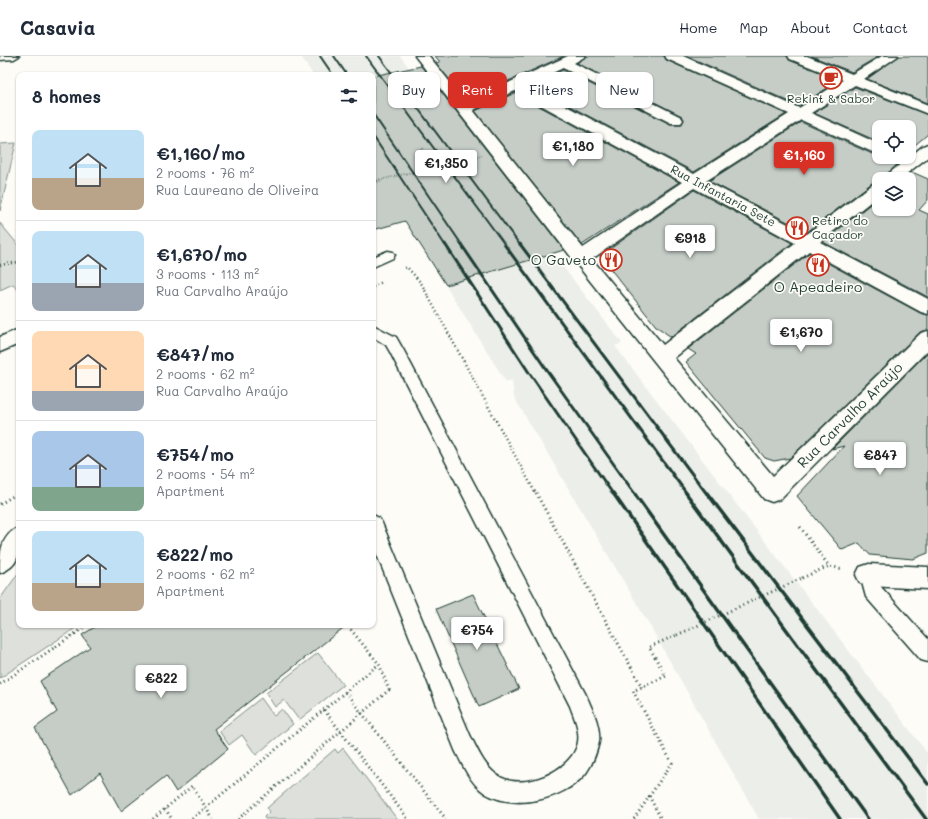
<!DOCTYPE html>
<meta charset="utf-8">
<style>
:root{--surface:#fff;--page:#f2f2f3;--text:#1f2937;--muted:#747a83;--line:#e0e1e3;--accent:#d93025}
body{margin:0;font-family:Mali,sans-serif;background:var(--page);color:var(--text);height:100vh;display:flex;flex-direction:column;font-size:15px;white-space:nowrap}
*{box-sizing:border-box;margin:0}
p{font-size:13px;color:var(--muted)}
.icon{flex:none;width:22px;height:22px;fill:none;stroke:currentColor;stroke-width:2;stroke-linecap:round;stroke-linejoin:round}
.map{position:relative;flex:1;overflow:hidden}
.side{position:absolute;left:16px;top:16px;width:360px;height:556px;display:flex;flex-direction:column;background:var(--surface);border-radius:8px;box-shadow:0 1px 3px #0004}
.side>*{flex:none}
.hud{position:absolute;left:388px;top:16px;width:380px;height:36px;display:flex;gap:8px}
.fabs{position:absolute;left:872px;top:64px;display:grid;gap:8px}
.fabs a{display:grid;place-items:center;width:44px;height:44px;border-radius:8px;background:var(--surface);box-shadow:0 1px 3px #0004;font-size:20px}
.price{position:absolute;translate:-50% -34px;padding:0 9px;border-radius:4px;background:#fff;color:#222;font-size:13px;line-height:26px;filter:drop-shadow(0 1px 2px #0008)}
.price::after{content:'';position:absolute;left:50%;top:24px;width:12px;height:9px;margin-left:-6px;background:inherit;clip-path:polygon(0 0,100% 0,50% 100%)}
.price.on{background:var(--accent);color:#fff}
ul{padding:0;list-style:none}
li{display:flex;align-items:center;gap:12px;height:100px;padding:0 16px}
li+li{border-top:1px solid var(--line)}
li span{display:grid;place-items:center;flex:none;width:112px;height:80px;border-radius:8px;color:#555}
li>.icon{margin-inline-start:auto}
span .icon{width:48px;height:48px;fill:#fffc;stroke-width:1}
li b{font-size:17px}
h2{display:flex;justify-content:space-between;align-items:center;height:48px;padding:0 16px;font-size:17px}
.chip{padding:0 14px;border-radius:8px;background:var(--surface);box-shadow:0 1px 3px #0004;font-size:14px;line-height:36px}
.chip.on{background:var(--accent);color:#fff}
header{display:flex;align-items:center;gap:24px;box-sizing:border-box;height:56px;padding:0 20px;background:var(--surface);border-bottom:1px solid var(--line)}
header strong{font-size:19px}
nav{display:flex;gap:22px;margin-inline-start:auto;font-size:14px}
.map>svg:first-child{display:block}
.built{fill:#eceee9}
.green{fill:#dde0db;stroke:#7e8e88}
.building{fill:#c6cdc7;stroke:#1f3d34}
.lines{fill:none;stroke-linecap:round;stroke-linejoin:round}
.lane-casing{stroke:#1f3d34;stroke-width:3}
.street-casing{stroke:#1f3d34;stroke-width:3}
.path-far2{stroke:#1f3d34;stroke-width:2;stroke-dasharray:0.5 2;stroke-linecap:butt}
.path-far1{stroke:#1f3d34;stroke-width:2.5;stroke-dasharray:1 3;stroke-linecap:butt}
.path{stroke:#1f3d34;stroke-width:3;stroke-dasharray:1 3.5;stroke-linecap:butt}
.lane{fill:#fdfcf7;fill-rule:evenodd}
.street{fill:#fdfcf7;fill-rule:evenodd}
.rail-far2{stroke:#1f3d34;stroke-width:2}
.rail-far1{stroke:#1f3d34;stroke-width:3}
.rail{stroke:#1f3d34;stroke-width:3.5}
.path-bridge-far1{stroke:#1f3d34;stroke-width:2;stroke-dasharray:0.5 2;stroke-linecap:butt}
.path-bridge{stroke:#1f3d34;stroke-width:3;stroke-dasharray:1 3.5;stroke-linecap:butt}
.labels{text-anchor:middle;stroke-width:3.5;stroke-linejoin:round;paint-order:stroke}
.far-poi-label{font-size:12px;fill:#1f3d34;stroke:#fdfcf7}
.far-street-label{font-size:12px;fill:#1f3d34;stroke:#fdfcf7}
.poi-label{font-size:14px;fill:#1f3d34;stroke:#fdfcf7;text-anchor:end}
.street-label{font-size:14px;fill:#1f3d34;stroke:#fdfcf7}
</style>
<header>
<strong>Casavia</strong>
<nav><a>Home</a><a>Map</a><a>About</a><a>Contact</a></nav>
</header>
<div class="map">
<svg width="928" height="763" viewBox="0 0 928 763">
<rect width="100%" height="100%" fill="#fdfcf7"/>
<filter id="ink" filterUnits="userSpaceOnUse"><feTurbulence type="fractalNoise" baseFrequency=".025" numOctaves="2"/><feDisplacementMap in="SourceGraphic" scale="8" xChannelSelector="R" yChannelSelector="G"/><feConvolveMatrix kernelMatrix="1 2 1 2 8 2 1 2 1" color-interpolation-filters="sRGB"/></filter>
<g filter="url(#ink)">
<!-- built -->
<path class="built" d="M301,0h99l222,287 -7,3 313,408v65h-169l-110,-195 -135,-227 -2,-17 -6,2 -78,-125 -4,-12 -51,-77v-93h-60z"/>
<!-- green -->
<path class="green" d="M16,87l-16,68v-67z
M0,167l19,23v45l-6,-7 -13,6z
M19,516v53h61l-80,53v-79z
M318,597l25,32 -44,35 -15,-20 -9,7 -9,-14z
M261,642l13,18 8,-7 11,15 -37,31 -14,-20 -13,10 -10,-14z
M343,692l54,71h-132l-1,-2 5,-5 -2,-4 68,-59 3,4z"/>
<!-- building -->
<path class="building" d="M435,0h129l-98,44 -30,-37 4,-1z
M587,0h77l2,4 120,54 -92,58 -164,-87 33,-15 107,54h12l2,-5 -2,-3 -105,-53z
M687,0h100l2,4 51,20 -41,26z
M811,0h68l-27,16z
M899,0h29v47l-61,-24z
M421,10l143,184 -118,35 -41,-64 -32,9v-154z
M855,31l73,28v19l-19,16v-23h-30v15l-65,-29z
M515,37l164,89 -97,63 -107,-134z
M801,66l78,35h21l-8,6 5,2 -18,16 -7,2 -65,49 -98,-51z
M912,116l16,7v21l-9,10 9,4v83l-105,-55 56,-45v12h30v-30h-7z
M694,134l98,53 -121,94 -15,-11 -56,-70z
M809,197l111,60 8,2v15l-8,2 -130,126 -16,3 -9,-3 -79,-96 10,-8 -8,-5z
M928,296v201l-15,6 -43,-4 -11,-12 -17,7 -45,-54 47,-50 -12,3z
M473,538l46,95 -40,18 -43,-98z
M98,569h249l-133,104 14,20 -52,43 -10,-16 -45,35 -21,-38 -28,22 -37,-67 22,-16 -17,-31 50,-34 -8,-12z"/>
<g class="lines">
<!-- lane casing -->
<g class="lane-casing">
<path id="lane" d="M0,0h19l-5,3 -14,1z
M388,195l5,1 2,3 -2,3 -20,9v-10z
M373,269l23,12 8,14 182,344c6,14 15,31 13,47 -2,9 -7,23 -13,31 -21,27 -77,40 -105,17 -12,-10 -19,-26 -26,-40l-82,-205v-30l6,3 3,5 88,212c7,14 14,31 27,40 24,18 76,-4 81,-33 2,-12 -4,-25 -8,-36l-180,-354 -4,-7 -13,-8z
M869,511l6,2 6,18 47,52v23l-7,-2 -55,-63 -6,-22 3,-6z"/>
</g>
<!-- street casing -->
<g class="street-casing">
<path id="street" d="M415,0h14l37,46 102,-46h18l-12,7 107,54 2,3 -2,3h-10l-108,-55 -36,17 167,89 95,-60 -122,-55 -2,-3h18l116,52 44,-28 -53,-21 -2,-3h19l45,18 30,-18h16l-34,23 64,26v9l-73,-29 -44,28 68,31v11l-78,-35 -95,61 101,53 66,-50 6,-2v13l-59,47 108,57v15l-7,-2 -112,-61 -135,107 99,118 148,-143 7,-2v19l-148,149 -8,3 -8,-3 -189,-237zM515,35l167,91 -99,66 -110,-138zM694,132l101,55 -132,102 -71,-86z
M928,88v13l-28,22h-18l41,-33z
M19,273v15l-19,8v-15z
M19,471c0,21 4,38 -19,46 0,-20 0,-37 19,-46z
M869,508l59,3v22l-59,-3 -9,-3 -4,-8 4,-8z"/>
</g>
<!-- path-far2 -->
<path class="path-far2" d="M429,112l-12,-18 6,-1 12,16
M418,113l21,-5
M373,127l7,-4"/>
<!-- path-far1 -->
<path class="path-far1" d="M0,209l19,-3
M405,212l2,-1 14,16 115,211
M373,231l9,-5
M17,438l2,-2"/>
<!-- path -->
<path class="path" d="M536,437l106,194
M0,448l18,-11
M800,471l29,39
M802,522l27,-12 14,3
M0,628l88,-59
M345,636l101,127
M324,654l84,109
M649,740l12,23
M165,753l7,10
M153,763l39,-33 21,33
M192,763l187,-155
M238,763l151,-129 -10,-26 -32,-39
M634,763l38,-56 -39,-72 33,-15 -17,-29 28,-12"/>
<!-- lane -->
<use href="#lane" class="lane"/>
<!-- street -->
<use href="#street" class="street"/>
<!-- rail-far2 -->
<path class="rail-far2" d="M320,0l13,19
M334,0l13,19
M366,0l139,189
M379,0l141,189
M373,58l89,131
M373,80l72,109"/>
<!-- rail-far1 -->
<path class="rail-far1" d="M445,188l85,130 83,120
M461,188l85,125 89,125
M504,188l183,250
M520,188l187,250"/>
<!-- rail -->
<path class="rail" d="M613,437l227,326
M634,437l234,326
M686,437l240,326
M707,437l221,291"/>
<!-- path-bridge-far1 -->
<path class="path-bridge-far1" d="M373,128l11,-5 99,-24"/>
<!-- path-bridge -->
<path class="path-bridge" d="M677,579l125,-57"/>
</g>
</g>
<!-- icons -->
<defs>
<g id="cafe-ring" transform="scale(1.15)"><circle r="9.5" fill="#fdfcf7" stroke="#c8321e" stroke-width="1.5"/><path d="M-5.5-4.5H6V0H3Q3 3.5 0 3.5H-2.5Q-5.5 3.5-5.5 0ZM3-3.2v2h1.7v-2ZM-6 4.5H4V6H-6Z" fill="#c8321e"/></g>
<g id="restaurant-ring" transform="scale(1.15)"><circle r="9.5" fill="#fdfcf7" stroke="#c8321e" stroke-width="1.5"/><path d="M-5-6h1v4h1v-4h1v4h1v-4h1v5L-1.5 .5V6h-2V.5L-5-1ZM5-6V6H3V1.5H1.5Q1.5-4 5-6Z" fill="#c8321e"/></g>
</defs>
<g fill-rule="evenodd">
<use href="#cafe-ring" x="831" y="22"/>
<use href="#restaurant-ring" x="797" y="172"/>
<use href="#restaurant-ring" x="611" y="204"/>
<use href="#restaurant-ring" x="818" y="209"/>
</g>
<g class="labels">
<!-- far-poi labels -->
<g class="far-poi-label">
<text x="831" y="47">Rekint &amp; Sabor</text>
<text x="812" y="169" text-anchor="start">Retiro do<tspan x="812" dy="14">Caçador</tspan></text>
</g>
<!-- far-street labels -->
<g class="far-street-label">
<text transform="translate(723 140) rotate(28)" y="4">Rua Infantaria Sete</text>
</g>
<!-- poi labels -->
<g class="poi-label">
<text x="596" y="209">O Gaveto</text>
<text x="818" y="236" text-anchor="middle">O Apeadeiro</text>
</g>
<!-- street labels -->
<g class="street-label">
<text transform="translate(850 359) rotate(-45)" y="5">Rua Carvalho Araújo</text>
</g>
</g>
</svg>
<div class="fabs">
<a><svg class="icon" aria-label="locate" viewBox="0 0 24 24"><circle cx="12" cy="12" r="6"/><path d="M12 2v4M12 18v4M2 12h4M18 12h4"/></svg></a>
<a><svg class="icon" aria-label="layers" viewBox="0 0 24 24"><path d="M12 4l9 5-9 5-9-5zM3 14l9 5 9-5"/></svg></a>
</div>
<b class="price" style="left:573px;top:111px">€1,180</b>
<b class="price on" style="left:804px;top:120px">€1,160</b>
<b class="price" style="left:446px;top:128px">€1,350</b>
<b class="price" style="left:690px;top:203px">€918</b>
<b class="price" style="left:801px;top:297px">€1,670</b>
<b class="price" style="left:880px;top:420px">€847</b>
<b class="price" style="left:477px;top:595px">€754</b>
<b class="price" style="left:161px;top:643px">€822</b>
<div class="hud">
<a class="chip">Buy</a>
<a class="chip on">Rent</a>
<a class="chip">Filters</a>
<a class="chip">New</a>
</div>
<section class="side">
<h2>8 homes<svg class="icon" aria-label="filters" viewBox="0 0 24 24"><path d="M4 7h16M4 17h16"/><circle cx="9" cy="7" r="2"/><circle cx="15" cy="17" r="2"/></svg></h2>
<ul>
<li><span style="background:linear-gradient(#bfe0f5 60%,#b9a48a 0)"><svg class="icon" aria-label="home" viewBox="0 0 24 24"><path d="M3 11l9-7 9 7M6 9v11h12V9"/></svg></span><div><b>€1,160/mo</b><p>2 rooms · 76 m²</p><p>Rua Laureano de Oliveira</p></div></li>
<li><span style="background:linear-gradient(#bfe0f5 65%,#9aa5b1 0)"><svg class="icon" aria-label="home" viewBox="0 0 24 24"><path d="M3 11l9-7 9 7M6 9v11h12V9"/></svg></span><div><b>€1,670/mo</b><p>3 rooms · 113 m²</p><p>Rua Carvalho Araújo</p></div></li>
<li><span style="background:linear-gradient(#ffd9b3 75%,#9aa5b1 0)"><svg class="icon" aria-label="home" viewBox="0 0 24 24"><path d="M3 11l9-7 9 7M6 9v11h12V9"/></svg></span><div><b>€847/mo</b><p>2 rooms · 62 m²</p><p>Rua Carvalho Araújo</p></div></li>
<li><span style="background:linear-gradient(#a9c7e8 70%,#7fa58c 0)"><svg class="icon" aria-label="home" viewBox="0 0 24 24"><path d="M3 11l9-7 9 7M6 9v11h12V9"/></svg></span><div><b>€754/mo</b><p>2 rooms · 54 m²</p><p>Apartment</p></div></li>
<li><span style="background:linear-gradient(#bfe0f5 65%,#b9a48a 0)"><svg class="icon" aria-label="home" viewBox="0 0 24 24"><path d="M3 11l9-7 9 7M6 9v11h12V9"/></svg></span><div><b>€822/mo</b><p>2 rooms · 62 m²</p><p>Apartment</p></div></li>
</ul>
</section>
</div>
